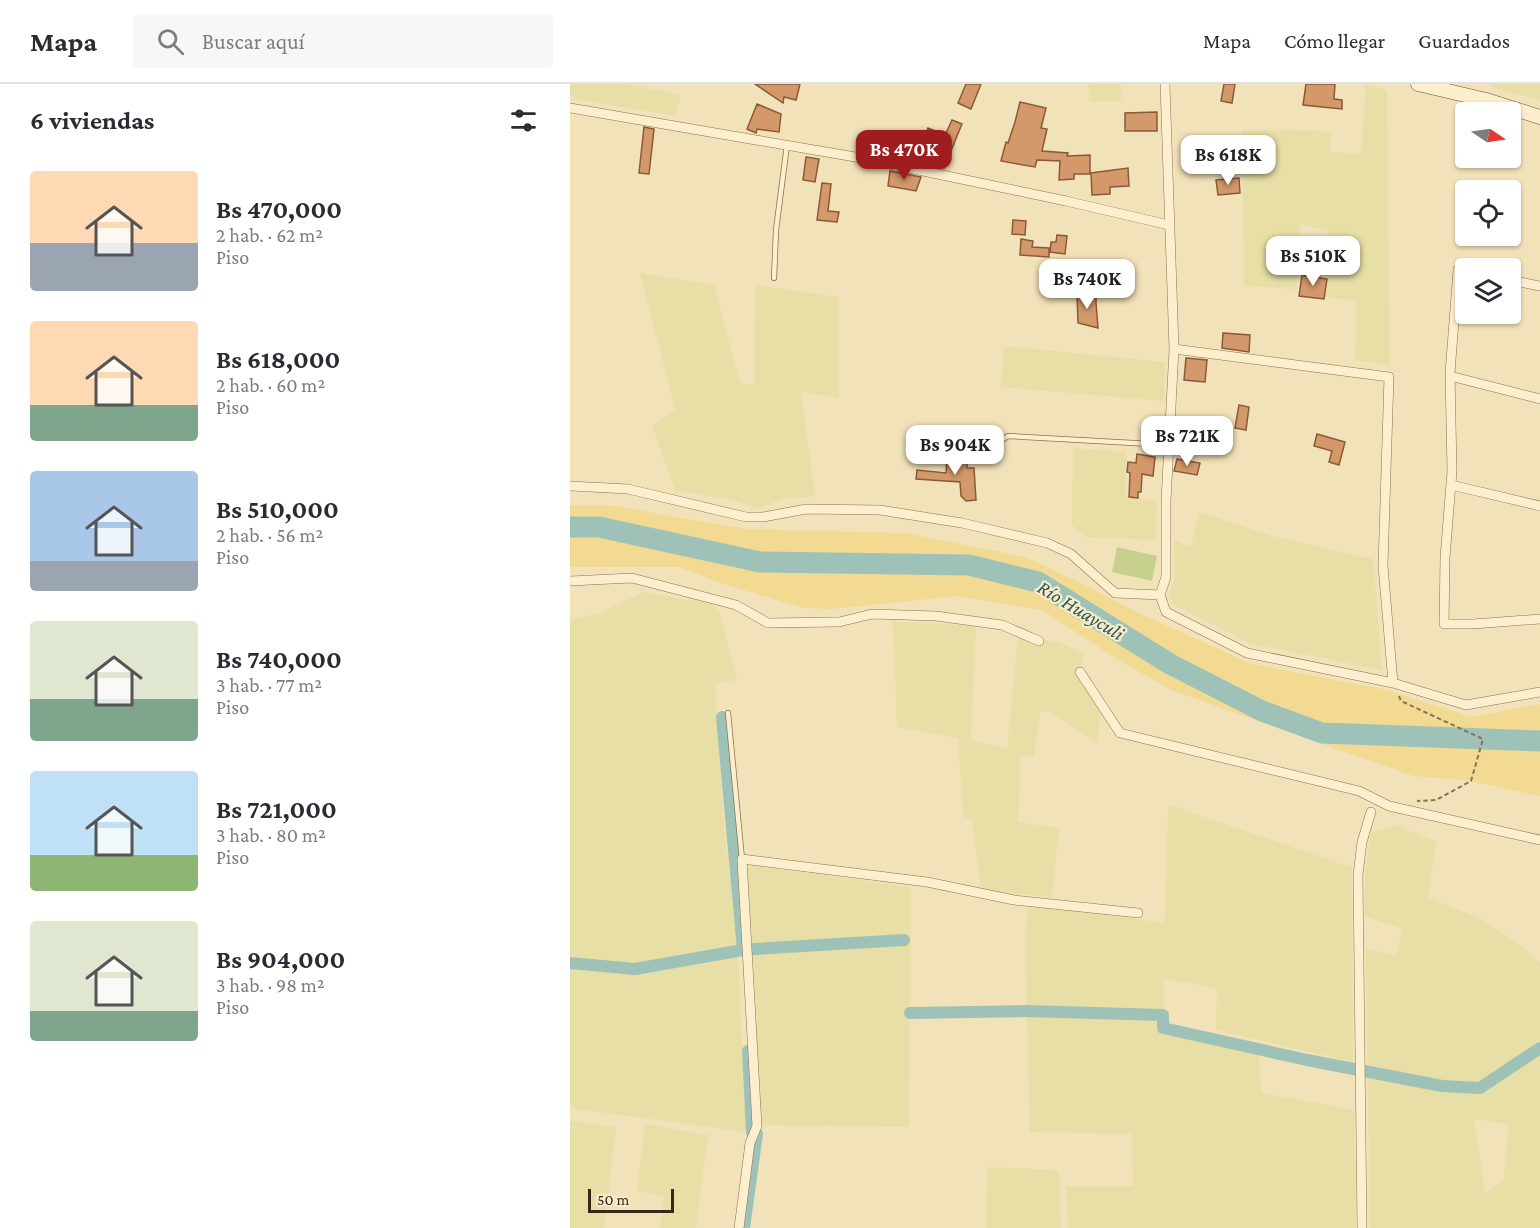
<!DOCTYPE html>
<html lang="es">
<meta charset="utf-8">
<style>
:root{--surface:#fff;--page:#f7f7f7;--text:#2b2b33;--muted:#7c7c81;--line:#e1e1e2;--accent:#9f1e1d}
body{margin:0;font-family:"Crimson Pro",serif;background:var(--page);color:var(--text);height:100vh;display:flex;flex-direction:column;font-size:22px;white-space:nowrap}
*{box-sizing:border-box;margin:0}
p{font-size:20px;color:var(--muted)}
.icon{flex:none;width:33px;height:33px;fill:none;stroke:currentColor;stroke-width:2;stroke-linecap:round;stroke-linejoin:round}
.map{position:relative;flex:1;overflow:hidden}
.details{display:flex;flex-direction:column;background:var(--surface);width:570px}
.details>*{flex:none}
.needle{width:39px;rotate:103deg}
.controls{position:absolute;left:885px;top:18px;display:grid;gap:12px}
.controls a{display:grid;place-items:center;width:66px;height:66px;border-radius:6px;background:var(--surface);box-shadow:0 2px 4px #0004;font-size:30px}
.scale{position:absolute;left:18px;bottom:15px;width:86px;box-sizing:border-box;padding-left:6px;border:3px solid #372819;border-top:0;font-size:16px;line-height:21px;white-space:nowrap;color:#372819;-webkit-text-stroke:4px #f9ecca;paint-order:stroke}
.price{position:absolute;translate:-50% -51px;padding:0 14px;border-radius:12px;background:#fff;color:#222;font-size:20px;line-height:39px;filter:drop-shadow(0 2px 3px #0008)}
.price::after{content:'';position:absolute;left:50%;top:36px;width:18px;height:14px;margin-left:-9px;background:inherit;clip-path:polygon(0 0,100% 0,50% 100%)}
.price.on{background:var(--accent);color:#fff}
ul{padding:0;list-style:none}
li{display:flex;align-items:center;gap:18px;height:150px;padding:0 30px}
li span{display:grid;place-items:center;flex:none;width:168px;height:120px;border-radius:6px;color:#555}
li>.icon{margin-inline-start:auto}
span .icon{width:72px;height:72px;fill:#fffc;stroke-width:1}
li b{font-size:26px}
h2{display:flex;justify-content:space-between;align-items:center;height:72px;padding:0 30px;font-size:26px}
header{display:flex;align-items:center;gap:36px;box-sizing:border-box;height:84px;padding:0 30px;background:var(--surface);border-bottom:2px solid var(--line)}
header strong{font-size:28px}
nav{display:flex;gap:33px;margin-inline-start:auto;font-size:21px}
.search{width:420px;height:54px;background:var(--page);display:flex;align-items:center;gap:15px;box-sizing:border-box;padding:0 21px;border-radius:6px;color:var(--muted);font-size:22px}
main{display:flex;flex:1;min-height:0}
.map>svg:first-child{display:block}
.farmland{fill:#e8dfa6;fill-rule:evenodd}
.green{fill:#c7d08d}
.sand{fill:#f2da93}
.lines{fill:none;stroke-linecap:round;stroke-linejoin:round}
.canal{stroke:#9fc2b8;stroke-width:12}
.river{stroke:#9fc2b8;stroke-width:21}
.building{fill:#d4996b;stroke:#8b5936;stroke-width:1.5}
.lane-casing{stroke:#8a7152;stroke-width:6}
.street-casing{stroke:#8a7152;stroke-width:10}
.secondary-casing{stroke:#6b5236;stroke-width:15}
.path{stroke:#8a7152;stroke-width:2;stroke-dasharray:4.5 3;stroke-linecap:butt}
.lane{stroke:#fcefcd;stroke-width:4.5}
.street{stroke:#fcefcd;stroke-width:9}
.secondary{stroke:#fcefcd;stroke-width:14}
.labels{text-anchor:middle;stroke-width:4.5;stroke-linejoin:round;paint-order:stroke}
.water-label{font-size:20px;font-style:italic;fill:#275956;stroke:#f9ecca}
</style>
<header>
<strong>Mapa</strong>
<div class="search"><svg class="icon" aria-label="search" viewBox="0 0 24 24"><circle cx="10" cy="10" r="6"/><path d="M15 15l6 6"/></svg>Buscar aquí</div>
<nav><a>Mapa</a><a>Cómo llegar</a><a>Guardados</a></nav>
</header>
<main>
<section class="details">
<h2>6 viviendas<svg class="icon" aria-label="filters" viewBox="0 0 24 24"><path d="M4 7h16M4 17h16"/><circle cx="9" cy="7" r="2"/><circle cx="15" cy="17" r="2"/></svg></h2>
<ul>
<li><span style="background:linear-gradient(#ffd9b3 60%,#9aa5b1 0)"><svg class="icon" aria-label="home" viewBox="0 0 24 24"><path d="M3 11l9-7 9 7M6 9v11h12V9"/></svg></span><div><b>Bs 470,000</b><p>2 hab. · 62 m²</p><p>Piso</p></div></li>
<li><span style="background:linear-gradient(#ffd9b3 70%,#7fa58c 0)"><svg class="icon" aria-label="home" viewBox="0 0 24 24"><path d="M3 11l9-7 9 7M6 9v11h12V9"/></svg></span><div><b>Bs 618,000</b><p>2 hab. · 60 m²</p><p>Piso</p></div></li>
<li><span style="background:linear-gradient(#a9c7e8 75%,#9aa5b1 0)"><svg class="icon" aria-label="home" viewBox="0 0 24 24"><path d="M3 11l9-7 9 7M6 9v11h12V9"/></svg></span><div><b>Bs 510,000</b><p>2 hab. · 56 m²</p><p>Piso</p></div></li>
<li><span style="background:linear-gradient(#dfe7d0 65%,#7fa58c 0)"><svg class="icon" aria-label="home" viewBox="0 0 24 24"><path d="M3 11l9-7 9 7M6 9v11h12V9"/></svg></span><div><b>Bs 740,000</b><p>3 hab. · 77 m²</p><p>Piso</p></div></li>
<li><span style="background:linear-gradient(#bfe0f5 70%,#8fb573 0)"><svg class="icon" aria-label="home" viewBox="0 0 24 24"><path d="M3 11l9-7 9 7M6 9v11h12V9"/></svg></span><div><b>Bs 721,000</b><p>3 hab. · 80 m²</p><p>Piso</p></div></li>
<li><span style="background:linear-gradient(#dfe7d0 75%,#7fa58c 0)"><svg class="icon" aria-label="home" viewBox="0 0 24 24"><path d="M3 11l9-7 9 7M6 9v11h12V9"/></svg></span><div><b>Bs 904,000</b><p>3 hab. · 98 m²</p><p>Piso</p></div></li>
</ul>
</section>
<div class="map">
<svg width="970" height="1144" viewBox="0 0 970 1144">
<rect width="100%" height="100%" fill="#f2e2b9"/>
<!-- farmland -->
<path class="farmland" d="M0,0h59l52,11 -6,21 -93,-16 -12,-4z
M519,0h32v17h-32z
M921,0h49v16l-48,-13z
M796,1l21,5 3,275 -35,-5 1,-58 -31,-6 2,-66 -27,-6 -4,65 -52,-3 -2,-155 65,-1 24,2 -1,19 31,4z
M70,189l74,12 26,98 14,2 1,-100 83,12 1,101 -38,-6 14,104 -32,3 -25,10 -25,-9 -58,-10 -23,-64 23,-17z
M434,262l161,16 -1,39 -163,-14z
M503,364l53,4v44l31,5 -1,39 -71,-3 -13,-12z
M629,428l73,24 101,23 9,111 -130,-26 -78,-39 -5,-9 6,-20 -1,-37 17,8z
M73,508l39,7 24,1 13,10 18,70 -22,3 8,129 15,145 8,175 -176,-24v-488l30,-7z
M323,538l83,4 -5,114 36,9 11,-113 41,6 24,12 -2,29 19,21 -2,39 -48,-31h-10l-6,46 -13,-4 -3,68 41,6 -7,69 -71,-7 -9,-71 -9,-2 -5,-79 -61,-11z
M598,720l184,64 1,194 -137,-32 1,-41 -53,-11 -1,54 96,23 3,38 92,17 2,118h-288l-2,-42h67l-1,-52 -102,-2 -5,-194 3,-34 137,19z
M826,742l40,15 -8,57 55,22 38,25 19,18v265h-170l-4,-280 30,9 6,-28 -37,-13v-43l6,-41zM904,1035l34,5 -4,56 -19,13z
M176,781l165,22 -2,240 -149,-2z
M0,1037l46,6 -12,101h-34z
M75,1040l63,11 -12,93h-36l4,-32 -27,-5z
M417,1083l72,3 2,58h-75z"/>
<!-- green -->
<path class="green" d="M547,463l40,9 -5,25 -40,-9z"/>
<!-- sand -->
<path class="sand" d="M0,421l44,1 132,23 159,4 120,24 56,26 60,31 111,50 135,26 83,27 70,-13v92l-69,-15 -58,-5 -242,-86 -51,-29 -78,-51 -84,-14 -126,13 -29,-1 -89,-27 -34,-14h-110z"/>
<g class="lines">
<!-- canal -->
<path class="canal" d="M152,633l21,233
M184,865l150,-9
M0,879l65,6 108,-19
M340,929l116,-2 137,4v13l144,32 135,26 38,2 60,-40
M174,1144l13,-94 -5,-2 -4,-81"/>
<!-- river -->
<path class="river" d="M0,443h29l161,35 209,3 69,17 132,82 92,47 60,22 218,8"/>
</g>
<!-- building -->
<path class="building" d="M185,0h45l-4,16 -12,-3 -1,6z
M396,0h15l-10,25 -13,-6z
M654,0h11l-3,19 -11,-2z
M736,0h29l-1,15 8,1v9l-39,-4z
M450,18l26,6 -5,20 6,1 -5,22 26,2 -1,3 23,-1v19h-16v5l-15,1 1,-19 -23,-1 -2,7 -34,-6 5,-19 2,1 7,-21z
M187,20l24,10 -2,18 -22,-3 -1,4 -9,-4z
M587,28v19h-32v-18z
M382,36l10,4 -18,44 -10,-2 9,-23 -18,-7 3,-8 17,7z
M74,43l10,2 -5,45 -10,-1z
M236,73l13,2 -4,23 -12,-2z
M558,84l1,18 -19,1v7l-18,1 -1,-22z
M320,87l31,6 -5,14 -28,-5z
M669,94l1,15 -22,2 -2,-15z
M252,99l9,1 -3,27 11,1 -2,10 -20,-2z
M443,136l13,1 -1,14 -13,-1z
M487,151l10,1 -2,18 -15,-2 1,-10h5z
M451,155l12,2 -1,6 17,1v9l-29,-2z
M732,191l25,4 -3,20 -25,-3z
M526,209v10l2,25 -20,-5 -1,-29z
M653,249l27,2 -1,17 -27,-4z
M616,274l21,2 -2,22 -21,-2z
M669,321l10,2 -3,23 -11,-2z
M747,350l28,8 -6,23 -10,-3 3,-11 -18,-5z
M388,367l9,5v12h7l2,32 -10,1 -5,-5 -1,-14 -44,-3 1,-9 29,3 1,-14h11z
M567,370l18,3 -2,19 -11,-2 -1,18h-3v6l-9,-1 1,-24 -3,-1 1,-10 8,1z
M607,375l23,4 -3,12 -23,-4z"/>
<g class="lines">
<!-- lane casing -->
<g class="lane-casing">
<path id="lane" d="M204,194l2,-48 11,-85
M369,353l45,15 24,-16 161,9
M158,629l14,146"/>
</g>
<!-- street casing -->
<g class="street-casing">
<path id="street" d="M0,24l291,50 205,43 103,24
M896,187l-8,-1 -8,103 2,98 -7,87 -1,66h29l67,-5
M940,196l30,6
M604,265l215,28 -6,189 10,117
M880,292l90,23
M881,401l89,21
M0,402l58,3 118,28h17l43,-8 74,1 82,13 85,20 24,11 44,39 45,2 6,-18v-76l8,-152 -9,-265
M0,497l62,-3 104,27 32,18 71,-1 33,-8 64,2 66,9 37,16
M590,511l6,17 81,41 146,30 73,22 74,-13
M510,588l40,61 239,58 30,15 151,34
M169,1144l11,-85 7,-17 -15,-267 185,23 87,18 124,13
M792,1144l-4,-353 4,-33 9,-30"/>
</g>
<!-- secondary casing -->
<g class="secondary-casing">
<path id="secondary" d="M848,0l68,16 54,17"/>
</g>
<!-- path -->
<path class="path" d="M829,612l2,5 82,38 -12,42 -35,19 -19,1"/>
<!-- lane -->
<use href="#lane" class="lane"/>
<!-- street -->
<use href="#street" class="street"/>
<!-- secondary -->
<use href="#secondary" class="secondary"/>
</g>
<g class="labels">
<!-- water labels -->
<g class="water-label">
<text transform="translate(511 526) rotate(31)" y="7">Río Huayculi</text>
</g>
</g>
</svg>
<div class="controls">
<a><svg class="needle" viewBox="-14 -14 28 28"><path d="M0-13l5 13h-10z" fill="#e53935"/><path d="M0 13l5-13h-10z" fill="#7c7c81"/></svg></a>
<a><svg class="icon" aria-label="locate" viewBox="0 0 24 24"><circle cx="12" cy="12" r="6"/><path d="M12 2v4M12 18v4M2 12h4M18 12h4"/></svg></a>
<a><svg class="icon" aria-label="layers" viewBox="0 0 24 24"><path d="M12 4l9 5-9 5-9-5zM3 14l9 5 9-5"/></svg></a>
</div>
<div class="scale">50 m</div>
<b class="price on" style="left:334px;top:97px">Bs 470K</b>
<b class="price" style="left:658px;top:102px">Bs 618K</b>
<b class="price" style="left:743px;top:203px">Bs 510K</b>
<b class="price" style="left:517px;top:226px">Bs 740K</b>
<b class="price" style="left:617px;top:383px">Bs 721K</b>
<b class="price" style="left:385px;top:392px">Bs 904K</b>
</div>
</main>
